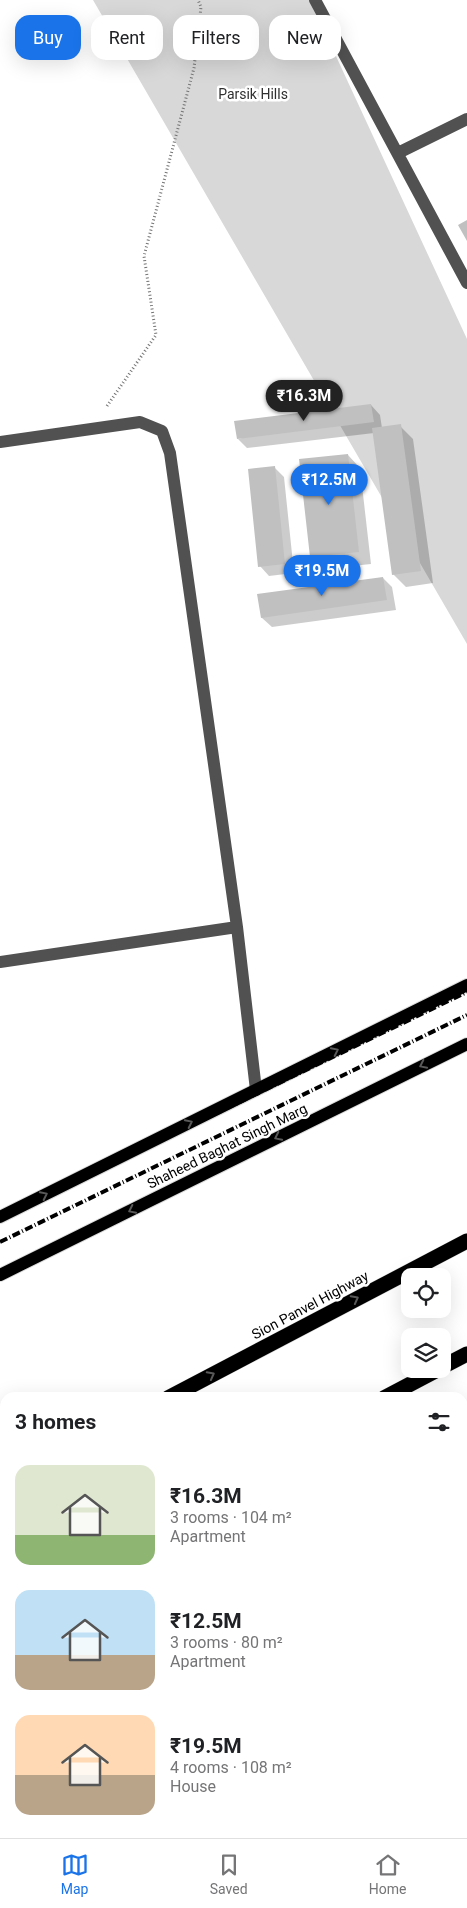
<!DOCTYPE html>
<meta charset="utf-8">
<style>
:root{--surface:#fff;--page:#f6f6f6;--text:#202124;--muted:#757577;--line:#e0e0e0;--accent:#1a73e8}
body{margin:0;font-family:Roboto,sans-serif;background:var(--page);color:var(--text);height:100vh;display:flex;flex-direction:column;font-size:19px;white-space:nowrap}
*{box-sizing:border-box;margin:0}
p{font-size:16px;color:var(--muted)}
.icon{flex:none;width:28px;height:28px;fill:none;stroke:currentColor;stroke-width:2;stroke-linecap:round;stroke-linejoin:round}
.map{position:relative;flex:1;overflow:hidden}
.panel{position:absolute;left:0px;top:1392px;width:468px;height:446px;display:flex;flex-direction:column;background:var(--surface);border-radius:15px 15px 0 0;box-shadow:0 5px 20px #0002}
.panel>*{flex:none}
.hud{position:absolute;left:15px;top:15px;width:438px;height:45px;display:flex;gap:10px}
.buttons{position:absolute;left:401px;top:1268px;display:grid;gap:10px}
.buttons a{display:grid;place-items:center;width:50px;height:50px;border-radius:10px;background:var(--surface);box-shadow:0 5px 20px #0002;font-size:25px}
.price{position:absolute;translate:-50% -42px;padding:0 11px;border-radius:18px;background:var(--accent);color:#fff;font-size:16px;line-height:32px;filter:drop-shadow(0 1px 2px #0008)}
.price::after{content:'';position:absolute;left:50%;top:30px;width:15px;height:11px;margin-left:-8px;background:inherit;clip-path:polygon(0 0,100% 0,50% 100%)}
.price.on{background:#222;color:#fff}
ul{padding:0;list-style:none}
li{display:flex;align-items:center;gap:15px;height:125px;padding:0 15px}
li span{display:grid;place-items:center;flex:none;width:140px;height:100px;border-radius:15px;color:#555}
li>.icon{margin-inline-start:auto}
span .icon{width:60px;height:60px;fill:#fffc;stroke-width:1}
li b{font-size:21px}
h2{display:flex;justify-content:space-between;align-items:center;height:60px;padding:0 15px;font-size:21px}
.tag{padding:0 18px;border-radius:15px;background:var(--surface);box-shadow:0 5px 20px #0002;font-size:18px;line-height:45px}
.tag.on{background:var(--accent);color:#fff}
.menu{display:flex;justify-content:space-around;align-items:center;height:70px;border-top:1px solid var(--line);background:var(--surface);font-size:14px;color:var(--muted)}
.menu a{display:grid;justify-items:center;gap:2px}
.menu .on{color:var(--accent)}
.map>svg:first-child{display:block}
.green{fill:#d8d8d8}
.shadow{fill:#0003}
.building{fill:#c0c0c0}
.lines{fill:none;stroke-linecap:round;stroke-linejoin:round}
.major-casing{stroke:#dbdbdb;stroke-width:14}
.highway-casing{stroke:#dbdbdb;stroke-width:16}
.path{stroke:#737373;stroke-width:3;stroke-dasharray:1 2.5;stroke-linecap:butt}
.minor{stroke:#515151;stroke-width:12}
.major{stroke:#000;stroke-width:12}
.highway{stroke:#000;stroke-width:15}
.rail{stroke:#000;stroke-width:4;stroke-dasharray:8 2.5 1 2.5;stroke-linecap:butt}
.oneway{stroke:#595959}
.labels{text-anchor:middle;stroke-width:5;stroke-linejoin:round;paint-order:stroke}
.park-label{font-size:14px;fill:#2f2f2f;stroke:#fff}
.street-label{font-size:14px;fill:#000;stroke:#fff}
</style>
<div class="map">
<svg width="467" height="1838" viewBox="0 0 467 1838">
<rect width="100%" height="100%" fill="#fff"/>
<!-- green -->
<path class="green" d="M93,0h217l157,339v305z
M467,1764v74h-132l8,-4h119l1,-68z"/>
<!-- shadow -->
<path class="shadow" d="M371,405l9,10 2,13 18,-2 13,13 20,144 -27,4 -13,-13 -19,-141 -127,15 -9,-9z
M348,455l12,13 11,96 -47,5 -13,-12z
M274,467l10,10 10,96 -25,3 -9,-10z
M383,578l9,9 4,23 -124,17 -10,-9 -3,-23z"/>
<!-- building -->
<path class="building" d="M467,220v21l-9,-16z
M371,404l3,18 -137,17 -3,-18z
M401,424l20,147 -29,4 -20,-147z
M348,454l11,98 -49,5 -11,-98z
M275,466l10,98 -27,3 -10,-98z
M383,577l4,23 -126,18 -4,-24z"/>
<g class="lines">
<!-- major casing -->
<g class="major-casing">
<path id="major" d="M0,1217l467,-232
M0,1275l467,-231"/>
</g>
<!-- highway casing -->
<g class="highway-casing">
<path id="highway" d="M442,1367l25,-13
M168,1398l299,-157
M384,1398l55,-29
M0,1486l5,-3
M0,1599l5,-3"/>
</g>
<!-- path -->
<path class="path" d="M107,406l49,-71 -12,-79 50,-188 7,-61 -3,-7"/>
<!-- minor -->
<path class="minor" d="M315,0l152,283
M398,153l69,-34
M0,442l140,-20 22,9 8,22 67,474 19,163
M0,962l237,-35"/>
<!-- major -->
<use href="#major" class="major"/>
<!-- highway -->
<use href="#highway" class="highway"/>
<!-- rail -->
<path class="rail" d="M0,1218l467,-226
M0,1242l467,-227
M462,1644l5,-3
M462,1669l5,-3
M123,1838l7,-4
M170,1838l7,-4"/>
</g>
<!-- one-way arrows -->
<defs><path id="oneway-chevron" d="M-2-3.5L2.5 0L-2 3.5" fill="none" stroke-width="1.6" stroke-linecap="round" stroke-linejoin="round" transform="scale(1.25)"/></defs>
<g class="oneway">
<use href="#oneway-chevron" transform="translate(335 1051) rotate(-26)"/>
<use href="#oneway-chevron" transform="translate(423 1065) rotate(154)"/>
<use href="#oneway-chevron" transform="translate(189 1123) rotate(-26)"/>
<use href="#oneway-chevron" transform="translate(278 1137) rotate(154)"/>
<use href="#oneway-chevron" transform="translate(44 1195) rotate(-26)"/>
<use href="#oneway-chevron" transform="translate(132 1210) rotate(154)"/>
<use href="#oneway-chevron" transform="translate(355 1299) rotate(-28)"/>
<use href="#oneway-chevron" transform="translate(211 1375) rotate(-28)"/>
</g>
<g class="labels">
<!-- park labels -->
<g class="park-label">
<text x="253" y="99">Parsik Hills</text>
</g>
<!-- street labels -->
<g class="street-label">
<text transform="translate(227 1146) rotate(-26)" y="5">Shaheed Baghat Singh Marg</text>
<text transform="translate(310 1305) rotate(-28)" y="5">Sion Panvel Highway</text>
</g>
</g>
</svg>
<div class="buttons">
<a><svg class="icon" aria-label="locate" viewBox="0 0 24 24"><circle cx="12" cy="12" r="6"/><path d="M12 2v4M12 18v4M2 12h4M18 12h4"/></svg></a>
<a><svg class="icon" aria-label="layers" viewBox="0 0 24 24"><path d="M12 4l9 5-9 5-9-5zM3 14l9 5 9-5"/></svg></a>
</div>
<b class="price on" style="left:304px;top:422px">₹16.3M</b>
<b class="price" style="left:329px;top:506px">₹12.5M</b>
<b class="price" style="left:322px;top:597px">₹19.5M</b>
<div class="hud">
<a class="tag on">Buy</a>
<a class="tag">Rent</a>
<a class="tag">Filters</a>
<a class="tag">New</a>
</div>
<section class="panel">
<h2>3 homes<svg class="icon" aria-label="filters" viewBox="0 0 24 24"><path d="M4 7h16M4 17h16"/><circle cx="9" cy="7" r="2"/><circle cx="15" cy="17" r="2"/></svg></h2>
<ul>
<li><span style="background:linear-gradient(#dfe7d0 70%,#8fb573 0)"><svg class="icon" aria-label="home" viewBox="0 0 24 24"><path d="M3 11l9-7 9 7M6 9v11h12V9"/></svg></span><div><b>₹16.3M</b><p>3 rooms · 104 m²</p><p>Apartment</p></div></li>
<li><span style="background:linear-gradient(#bfe0f5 65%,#b9a48a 0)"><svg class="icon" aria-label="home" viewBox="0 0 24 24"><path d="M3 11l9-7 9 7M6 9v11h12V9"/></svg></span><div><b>₹12.5M</b><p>3 rooms · 80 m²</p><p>Apartment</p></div></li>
<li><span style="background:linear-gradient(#ffd9b3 60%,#b9a48a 0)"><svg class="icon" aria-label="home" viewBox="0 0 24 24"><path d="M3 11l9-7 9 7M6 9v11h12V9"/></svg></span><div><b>₹19.5M</b><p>4 rooms · 108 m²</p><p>House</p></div></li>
</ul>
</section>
</div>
<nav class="menu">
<a class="on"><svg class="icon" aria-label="map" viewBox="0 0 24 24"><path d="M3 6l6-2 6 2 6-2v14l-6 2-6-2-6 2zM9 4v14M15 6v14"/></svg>Map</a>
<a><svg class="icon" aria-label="saved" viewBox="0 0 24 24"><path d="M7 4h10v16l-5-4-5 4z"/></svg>Saved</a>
<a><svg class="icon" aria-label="home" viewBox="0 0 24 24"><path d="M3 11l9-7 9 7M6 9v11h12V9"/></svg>Home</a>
</nav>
